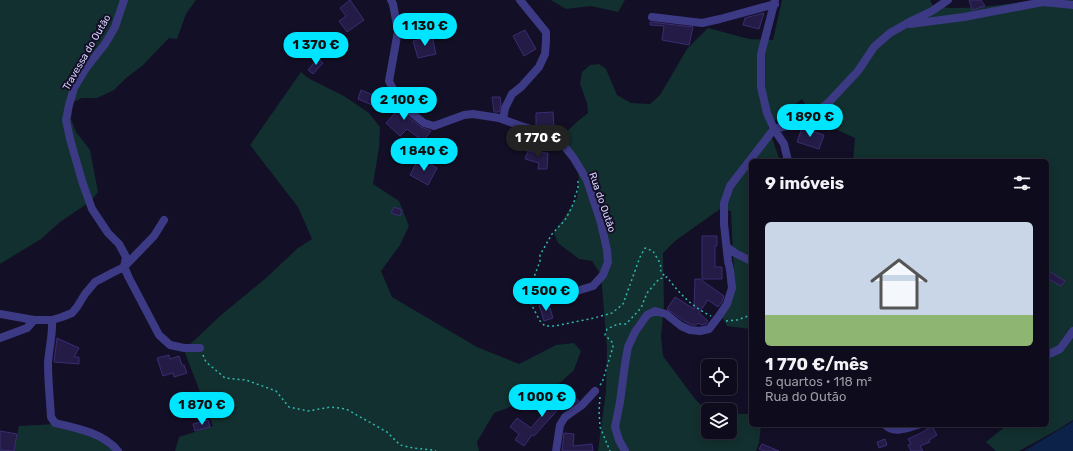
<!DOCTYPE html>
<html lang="pt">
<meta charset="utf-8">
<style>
:root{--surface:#0e0b1c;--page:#171425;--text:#f1f3f6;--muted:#9b9ba3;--line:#2e2b3b;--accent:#00e5ff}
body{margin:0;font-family:Rubik,sans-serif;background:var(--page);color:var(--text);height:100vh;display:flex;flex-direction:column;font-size:15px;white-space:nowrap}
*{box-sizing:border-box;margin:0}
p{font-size:13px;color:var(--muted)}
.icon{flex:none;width:22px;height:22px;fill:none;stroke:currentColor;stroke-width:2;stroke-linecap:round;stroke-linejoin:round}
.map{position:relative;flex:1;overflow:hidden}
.side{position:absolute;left:749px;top:159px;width:300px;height:268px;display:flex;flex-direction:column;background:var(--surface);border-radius:6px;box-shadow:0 2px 10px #0003,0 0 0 1px var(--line)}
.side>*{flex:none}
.tools{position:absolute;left:701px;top:359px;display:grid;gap:8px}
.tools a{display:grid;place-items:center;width:36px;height:36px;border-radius:6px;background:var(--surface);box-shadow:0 2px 10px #0003,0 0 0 1px var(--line);font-size:20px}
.price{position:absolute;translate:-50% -34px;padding:0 9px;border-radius:14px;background:var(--accent);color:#111;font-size:13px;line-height:26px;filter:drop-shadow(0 1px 2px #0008)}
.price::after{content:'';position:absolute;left:50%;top:24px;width:12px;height:9px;margin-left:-6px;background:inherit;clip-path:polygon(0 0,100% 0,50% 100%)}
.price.active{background:#222;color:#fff}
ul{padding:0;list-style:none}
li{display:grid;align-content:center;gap:8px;height:212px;padding:0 16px}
li span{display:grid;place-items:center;height:124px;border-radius:6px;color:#555}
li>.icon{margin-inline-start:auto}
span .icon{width:72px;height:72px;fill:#fffc;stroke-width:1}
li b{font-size:17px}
h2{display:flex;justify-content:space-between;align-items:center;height:48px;padding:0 16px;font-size:17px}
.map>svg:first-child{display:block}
.green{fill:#12302f}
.water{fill:#0c2248}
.building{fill:#241b47;stroke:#3b2d73}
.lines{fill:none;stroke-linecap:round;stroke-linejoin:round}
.path{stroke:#2fb8b0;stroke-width:1.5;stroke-dasharray:2 3;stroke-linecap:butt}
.minor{stroke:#3d3a85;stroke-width:8}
.labels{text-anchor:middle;stroke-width:4;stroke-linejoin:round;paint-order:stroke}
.street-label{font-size:10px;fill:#d9d4ff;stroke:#130f26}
</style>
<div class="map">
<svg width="1073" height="451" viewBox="0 0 1073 451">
<rect width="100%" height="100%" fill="#130f26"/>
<!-- green -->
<path class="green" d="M0,0h196l-10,14 -9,25 -8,-1 -27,28 -16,12 -12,12 -17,8h-15l-9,4 -2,17 5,13 14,18 8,42 -7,9 -31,21 -19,17 -41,25z
M551,0h74l-7,12 -27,-6 -25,3z
M782,0h148l3,6c36,6 72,-3 109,-6 10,0 21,0 31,0v420l-14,9 -40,22h-23l-10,-9 21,-17h40v-264h-194l2,-23 -40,-18 -13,-21 -34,27 12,35h-29v168l-24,-3 -6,-11 13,-41 -3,-63 -11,-2 -45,32 -12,12 1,52 -3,32 2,19 32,43 13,13v20h22v-18h21v11h10l-2,18 -3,8h-158l8,-60 1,-43 -6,-73 -9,-14 -13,-2 -21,-16 -4,-10 23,-35 2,-20 -3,-13 -15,-21 2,-9 15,-14 10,-8 -1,-10 -7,-19 2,-12 8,-7 9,-1 7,5 11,26 14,8 19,1 10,-9 10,-17 17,-29 21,-21 41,11 24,1z
M301,72l7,6 36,18 25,17 11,14 -1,21 -6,36 26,17 10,25 -9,19 -19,26 11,26 85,50 42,17 37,-19 18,-2 7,8 -7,19 -24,22 -56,21 -17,29 2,9h-304l4,-14 34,-11 -29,-76 36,-34 46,-38 32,-30 14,-9 -14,-32 -48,-62z
M56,424l30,6 36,21h-122v-3l14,1 5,-23z"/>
<!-- water -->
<path class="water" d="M1073,421v30h-49l48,-29z"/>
<!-- building -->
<path class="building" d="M350,0l14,20 -17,12 -8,-11 7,-5 -6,-8z
M969,0h12l4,6 -13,4z
M764,13l-5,16 -16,-4 2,-7z
M650,22l43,5 -4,18 -27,-5 2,-14 -14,-1z
M525,30l11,19 -12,7 -11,-20z
M432,36l4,18 -18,4 -5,-17z
M318,58l5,5 -10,11 -5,-4z
M387,89l6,11 11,14 17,13 10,4 -8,10 -16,-12 -7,7 -14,-13 11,-12 -16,-16z
M361,90l19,8 -3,9 -19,-8z
M492,97h8l1,7 -2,8h-5z
M553,112l1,17h-5l-13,-4v-12z
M802,128l22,7 -5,14 -22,-7z
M528,151l5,1 15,1 -1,16h-9l1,-6 -14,-4z
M419,158l18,10 -9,17 -18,-10z
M394,207l8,3 -2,6 -9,-3z
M702,236h15v10h-2v21h7v12h-20z
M1047,270l18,11 -4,5 -14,-8z
M695,279h5l24,17 -2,6 -4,5 -10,-7 -9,13 9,8 -2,3 -5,1 -3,-2 -2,2h-4l-8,-4 -17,-12 8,-12 19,12z
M546,303l1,6 3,-1 3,10 -9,3 -5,-16z
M57,338l22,10 -5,9h5v7l-25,-2z
M169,355l1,4 9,-3 3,9h2l3,8 -13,4 -1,-4 -10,3 -6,-18z
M566,390l13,11 -7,4 -5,-4 -4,3 -29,32 -2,-1 -8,11 -9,-6 4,-6 -9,-7 7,-9 14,10 17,-20 -3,-5z
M208,420l2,7 -15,4 -2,-7z
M932,426l5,9 -8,5 1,2 -10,4 3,5h-12l-3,-6 3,-1 -3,-5 13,-6z
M0,431l17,3 -3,17 -14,-1z
M564,433l10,1 -1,12 19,-2 1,7h-31z
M885,439l2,6 -8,3 -2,-6z
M762,444l17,7h-15l-5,-2z"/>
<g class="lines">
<!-- path -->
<path class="path" d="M578,181v8l-3,6v4l-4,10 -6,11 -13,14 -12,21v6l-10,27 -1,12 11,21 5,5h10l39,-8 18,-5 11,-9 17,-47 5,-9 8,3c2,4 5,8 7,12 2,7 -2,9 7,14
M726,321l11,-1 14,-5
M203,355l3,7 19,16 21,2 30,11 13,16 19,4 23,-4 15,2 41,23 13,13 13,3 20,2 3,1
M600,385l2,-2 11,-36 -1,-5 -7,-7 2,-6 11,-5h8l15,-16 6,-15 12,-14 8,-2c12,16 25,30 44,39
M600,397l-1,14 1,16 10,24"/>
<!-- minor -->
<path class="minor" d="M124,0l-9,27 -10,17 -19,24 -12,20 -5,17 -3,15 4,19 12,42 10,28 16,24 11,11 7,13 -2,10 5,11 30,57 11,10 14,3h16
M391,0l2,4 5,27 -9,50 8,16 11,13 16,13 10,3 30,-11 9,-1 26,4 22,8 24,7 15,8 13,16 14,23 14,43 6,27 1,12 -5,13 -10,11 -26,8
M775,0l-14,54v33l6,26 7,16 10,15 4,17
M652,17l50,6 18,-4 55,-15
M910,24l54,-7 79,-15 30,3
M503,119l2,-11 7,-14 9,-7 18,-20 6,-13 1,-13v-9l-26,-32
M774,129l29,-7 25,-19 30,-32 16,-24 16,-14 23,-13 19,-9 16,-11
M727,247l8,6 16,8
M0,314l34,6h18l10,-3 10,-4 5,-6 8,-13 10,-12 17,-9 12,-6 30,-31 10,-16
M52,320c1,14 -3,28 -4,43 0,18 2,36 3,54l4,6c22,5 48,10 63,28
M0,338l27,-10 7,-8
M1047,355l13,-6 13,-18
M885,425c9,9 22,3 33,0
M556,451l4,-26 5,-8 17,-12 13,-14
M625,451l-6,-11 -4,-13 5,-25 5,-38 3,-17 7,-15 12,-17 8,-4 11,3 15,12 9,4 10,1 9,-2 10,-13 8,-12 5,-16 -2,-18 -2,-9 -4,-37v-21l6,-17 44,-57"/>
</g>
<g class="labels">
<!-- street labels -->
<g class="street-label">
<text transform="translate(86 52) rotate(-60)" y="4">Travessa do Outão</text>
<text transform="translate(603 202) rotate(71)" y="4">Rua do Outão</text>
</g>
</g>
</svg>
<div class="tools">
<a><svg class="icon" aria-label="locate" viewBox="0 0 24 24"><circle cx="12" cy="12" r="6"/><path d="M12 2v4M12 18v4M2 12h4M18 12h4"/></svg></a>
<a><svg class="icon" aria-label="layers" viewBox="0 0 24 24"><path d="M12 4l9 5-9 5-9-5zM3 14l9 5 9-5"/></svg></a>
</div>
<b class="price" style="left:425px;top:47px">1 130 €</b>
<b class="price" style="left:316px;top:66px">1 370 €</b>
<b class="price" style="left:404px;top:121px">2 100 €</b>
<b class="price" style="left:810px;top:138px">1 890 €</b>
<b class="price active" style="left:538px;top:159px">1 770 €</b>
<b class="price" style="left:424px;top:172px">1 840 €</b>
<b class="price" style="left:546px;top:312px">1 500 €</b>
<b class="price" style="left:542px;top:418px">1 000 €</b>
<b class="price" style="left:202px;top:426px">1 870 €</b>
<section class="side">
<h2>9 imóveis<svg class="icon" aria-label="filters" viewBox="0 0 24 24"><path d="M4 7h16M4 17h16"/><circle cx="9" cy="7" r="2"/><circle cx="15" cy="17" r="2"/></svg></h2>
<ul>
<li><span style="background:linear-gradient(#c9d6e8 75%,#8fb573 0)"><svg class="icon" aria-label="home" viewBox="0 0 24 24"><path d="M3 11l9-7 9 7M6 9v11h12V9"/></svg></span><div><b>1 770 €/mês</b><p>5 quartos · 118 m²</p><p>Rua do Outão</p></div></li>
</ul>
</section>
</div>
